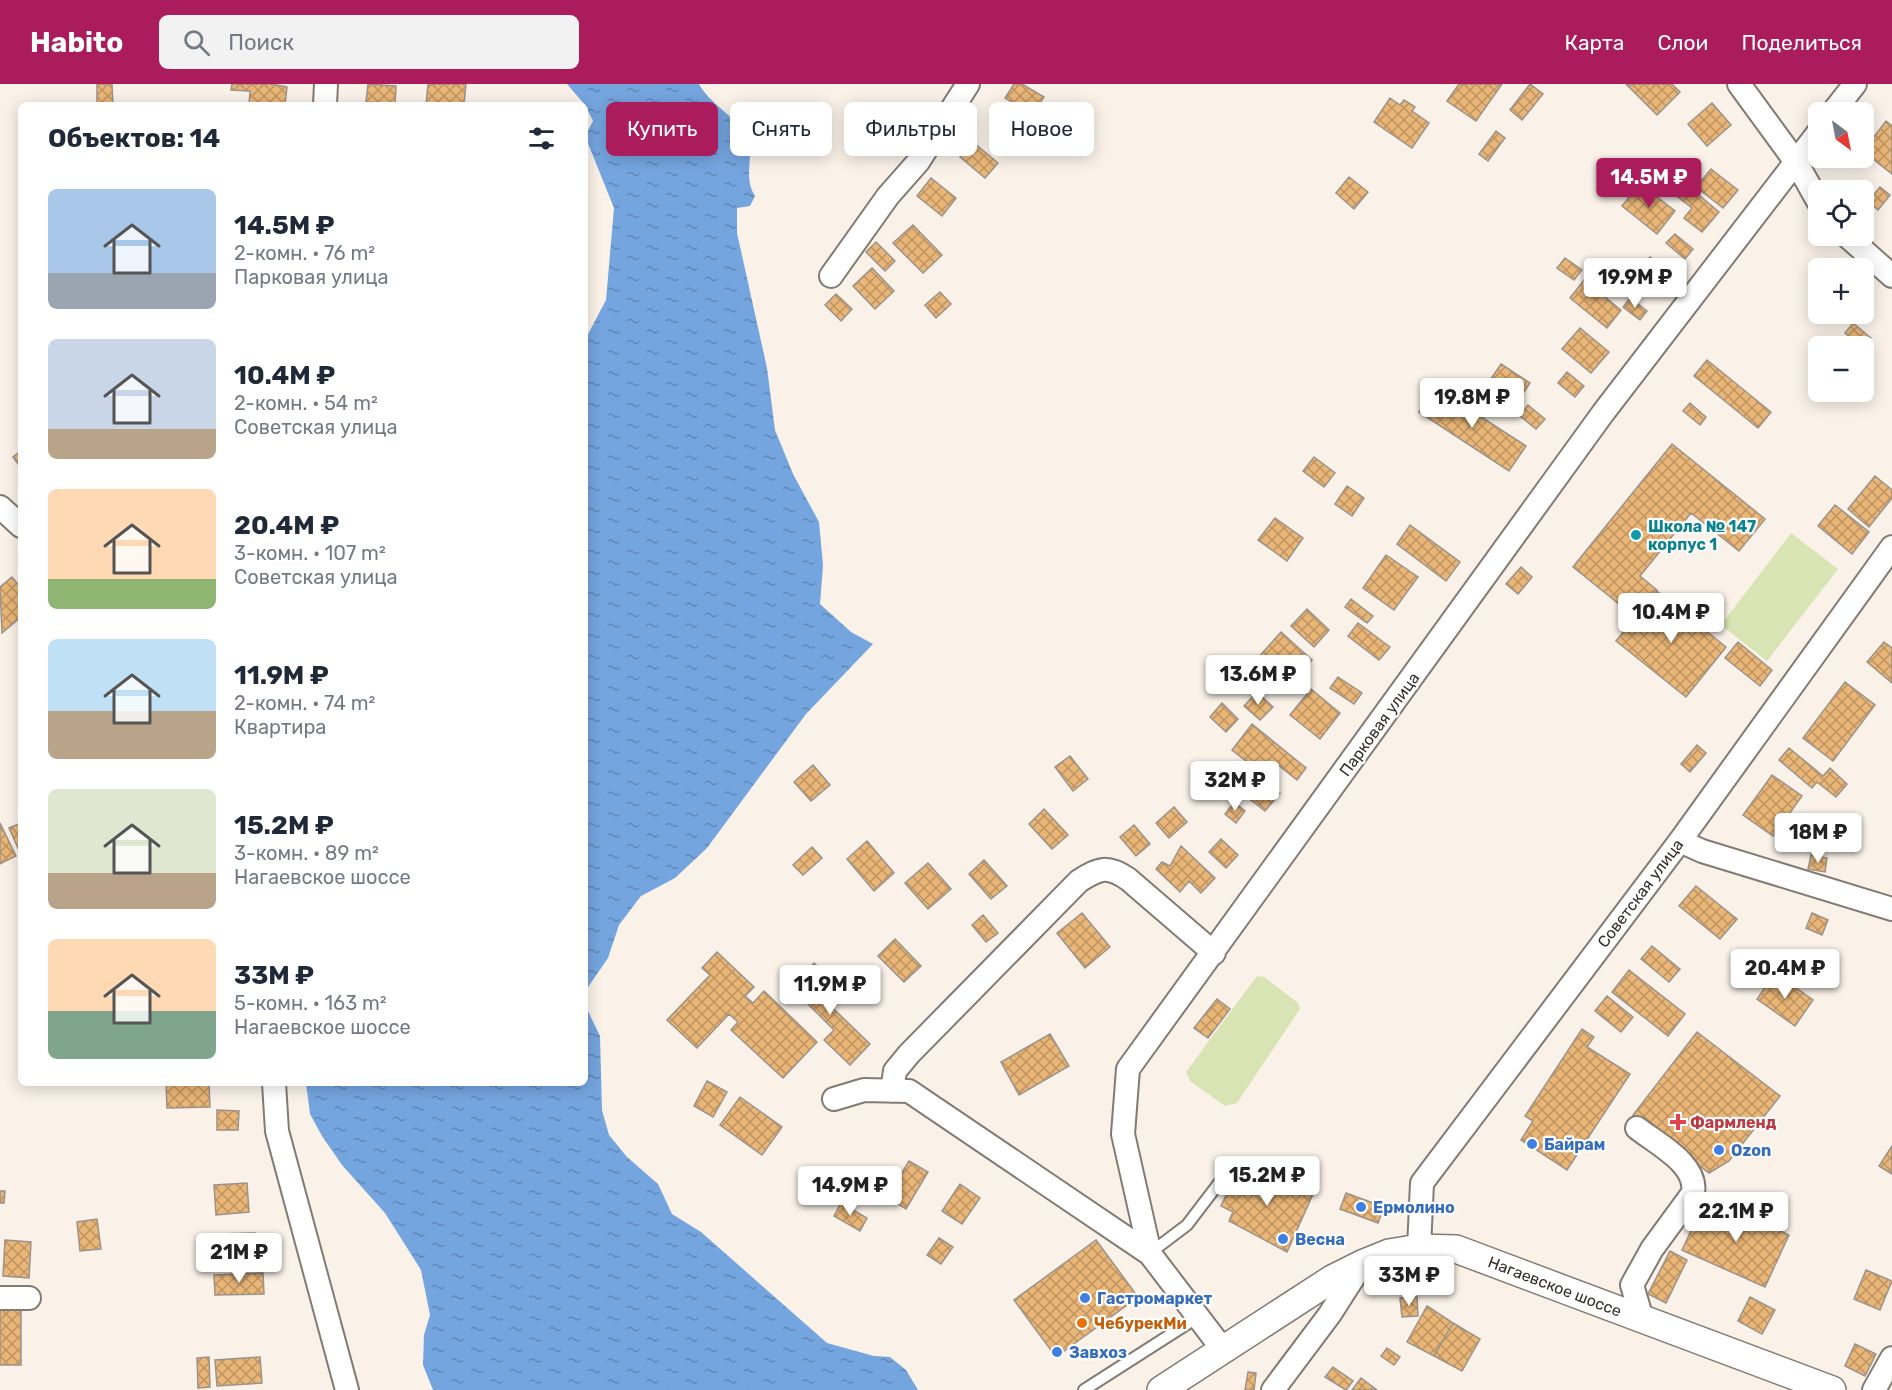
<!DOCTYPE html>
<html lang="ru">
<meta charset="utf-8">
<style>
:root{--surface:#fff;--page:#f2f2f3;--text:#1f2937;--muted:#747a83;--accent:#aa1c5b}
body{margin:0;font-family:Rubik,sans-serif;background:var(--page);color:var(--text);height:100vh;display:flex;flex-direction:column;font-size:22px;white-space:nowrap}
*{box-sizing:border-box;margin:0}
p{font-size:20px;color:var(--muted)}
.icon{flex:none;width:33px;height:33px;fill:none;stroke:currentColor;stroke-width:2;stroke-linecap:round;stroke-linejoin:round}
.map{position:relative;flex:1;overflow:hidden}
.side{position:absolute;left:18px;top:18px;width:570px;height:984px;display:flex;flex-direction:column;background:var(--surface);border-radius:9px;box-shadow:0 3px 15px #0003}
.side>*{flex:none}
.banner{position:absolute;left:606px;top:18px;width:570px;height:54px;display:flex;gap:12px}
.needle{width:39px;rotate:148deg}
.buttons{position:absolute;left:1808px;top:18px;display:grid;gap:12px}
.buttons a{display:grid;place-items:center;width:66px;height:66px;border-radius:9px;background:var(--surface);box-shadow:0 3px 15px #0003;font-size:30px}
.price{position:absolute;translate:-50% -51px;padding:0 14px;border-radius:6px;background:#fff;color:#222;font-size:20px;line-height:39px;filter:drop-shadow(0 2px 3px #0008)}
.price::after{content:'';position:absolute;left:50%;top:36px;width:18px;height:14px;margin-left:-9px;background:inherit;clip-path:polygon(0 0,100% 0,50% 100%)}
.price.on{background:var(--accent);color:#fff}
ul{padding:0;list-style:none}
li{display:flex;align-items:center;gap:18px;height:150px;padding:0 30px}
li span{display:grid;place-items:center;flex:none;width:168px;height:120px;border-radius:9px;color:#555}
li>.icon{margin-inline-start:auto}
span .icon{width:72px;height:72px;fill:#fffc;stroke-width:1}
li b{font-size:26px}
h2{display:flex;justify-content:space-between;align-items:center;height:72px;padding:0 30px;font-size:26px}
.pill{padding:0 21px;border-radius:9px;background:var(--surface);box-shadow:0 3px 15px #0003;font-size:21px;line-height:54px}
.pill.on{background:var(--accent);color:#fff}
header{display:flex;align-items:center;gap:36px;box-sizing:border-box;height:84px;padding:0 30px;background:var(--accent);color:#fff}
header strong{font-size:28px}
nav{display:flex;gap:33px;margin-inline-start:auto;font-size:21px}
.search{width:420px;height:54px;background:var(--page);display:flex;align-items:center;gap:15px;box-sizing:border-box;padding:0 21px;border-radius:9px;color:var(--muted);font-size:22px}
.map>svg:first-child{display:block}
.grass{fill:#d9e4b4}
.water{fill:url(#water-ripples)}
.building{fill:url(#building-cross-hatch);stroke:#9b938b;stroke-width:1.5}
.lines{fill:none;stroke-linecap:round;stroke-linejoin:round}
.service-casing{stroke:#827b73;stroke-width:14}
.minor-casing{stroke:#827b73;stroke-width:26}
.tertiary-casing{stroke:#827b73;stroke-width:30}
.service{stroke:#fff;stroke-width:10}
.minor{stroke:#fff;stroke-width:22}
.tertiary{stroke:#fff;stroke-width:27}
.culture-dot{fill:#0f9aa8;stroke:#fff;stroke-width:2}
.health-dot{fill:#e0444e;stroke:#fff;stroke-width:2}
.shop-dot{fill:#3f7fe0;stroke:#fff;stroke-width:2}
.food-dot{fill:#e8710a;stroke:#fff;stroke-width:2}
.labels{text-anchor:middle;stroke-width:4.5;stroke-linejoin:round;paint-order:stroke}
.culture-label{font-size:16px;font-weight:bold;fill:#0d838f;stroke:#fff;text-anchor:start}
.street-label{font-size:16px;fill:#33302c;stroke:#fff}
.health-label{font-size:16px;font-weight:bold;fill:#be3a42;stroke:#fff;text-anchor:start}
.shop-label{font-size:16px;font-weight:bold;fill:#366cbe;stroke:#fff;text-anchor:start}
.food-label{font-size:16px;font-weight:bold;fill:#c56008;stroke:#fff;text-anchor:start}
</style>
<header>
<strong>Habito</strong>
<div class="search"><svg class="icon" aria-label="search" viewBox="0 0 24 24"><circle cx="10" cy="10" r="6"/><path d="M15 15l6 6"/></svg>Поиск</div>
<nav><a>Карта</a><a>Слои</a><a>Поделиться</a></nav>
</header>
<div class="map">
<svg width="1892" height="1306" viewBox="0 0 1892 1306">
<defs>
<pattern id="water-ripples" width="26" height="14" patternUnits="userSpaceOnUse" patternTransform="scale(1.5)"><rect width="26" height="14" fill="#75a5df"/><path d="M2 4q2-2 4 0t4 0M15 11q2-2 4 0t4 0" fill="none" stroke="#6187b5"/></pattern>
<pattern id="building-cross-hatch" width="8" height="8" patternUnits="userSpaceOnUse" patternTransform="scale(1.5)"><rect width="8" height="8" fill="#eab677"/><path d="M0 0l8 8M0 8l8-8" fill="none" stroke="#be9462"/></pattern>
</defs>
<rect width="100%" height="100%" fill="#faf2e9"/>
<!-- grass -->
<path class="grass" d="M1791,449l47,36 -71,92 -46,-36z
M1257,892l7,1 34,26 2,6 -63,94 -12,3 -35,-25 -4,-9z"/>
<!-- water -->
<path class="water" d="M567,0h132c11,20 33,30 45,48 14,21 -3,42 11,64l-5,10 -13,2v25l30,135 8,62 18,44 26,48 4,43 -3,39 31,28 22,12 -67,70 -99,134 -32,30 -34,18 -22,29 -11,33 -20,29 -3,16v-663l21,-40 8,-92 -29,-72 8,-15 -8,-16z
M585,921l15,31 2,74 7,25 18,22 31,27 14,30 29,18 126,111 47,13 16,1 16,13 12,20h-485l-10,-25 1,-30 6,-20 -9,-45 -36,-57 -43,-48 -20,-29 -12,-22 -4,-31h279z"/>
<!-- building -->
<path class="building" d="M97,0h15l1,21h-16z
M232,0h40l15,3 -2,18h-36l1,-14 -19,-1z
M368,0l28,2 -1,18 -29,-2z
M428,0h38l-2,21h-38z
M1014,0h8l22,13 -12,18 -27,-17z
M1459,0h43l-26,37 -29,-20z
M1530,0l13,10 -21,26 -12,-10z
M1626,0h46l8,8 -23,23z
M1390,14l10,7 4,-5 11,7 -3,4 17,12 -17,25 -38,-26z
M1712,19l19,22 -24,21 -19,-22z
M1058,29l11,7 -12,19 -11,-7z
M1886,37l6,5v48l-29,-23z
M1496,47l9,7 -17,23 -9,-7z
M973,58l25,21 -13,15 -25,-21z
M1711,85l27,21 -15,18 -27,-21z
M1349,93l19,15 -14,17 -18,-16z
M931,94l25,20 -14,18 -25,-20z
M1640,100l35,27 -18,23 -35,-28z
M1687,101l32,27 -17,20 -18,-14 8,-10 -14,-11z
M1880,103l10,8 -12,15 -10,-8z
M913,141l29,30 -19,18 -30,-30z
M1675,150l18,15 -8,10 -19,-16z
M876,158l19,19 -10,10 -19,-19z
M1650,173l21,18 -12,14 -22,-17z
M1565,174l17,12 -8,10 -17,-12z
M872,184l22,23 -19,18 -22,-23z
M1584,196l37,30 -14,18 -37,-30z
M940,208l11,12 -15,14 -11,-13z
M836,210l16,15 -11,12 -16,-16z
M1630,214l17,13 -7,9 -17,-13z
M1853,239l18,15 -8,9 -18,-14z
M1580,244l29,24 -18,21 -29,-24z
M1707,276l64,52 -13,16 -64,-52z
M1501,280l29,19 -17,25 -29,-19z
M1567,288l17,14 -9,11 -17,-14z
M1435,303l91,59 -17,25 -90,-59z
M1690,319l16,14 -6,8 -17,-14z
M1528,321l17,14 -9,10 -16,-13z
M1672,360l93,75 -26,32 -48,-38 -51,63 17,14 -22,27 -62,-50z
M21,367v17l-8,-11z
M1314,373l21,16 -11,14 -21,-16z
M1875,392l17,14v8l-23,29 -21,-18z
M1347,402l17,12 -12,18 -17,-12z
M1835,421l34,27 -17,22 -34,-28z
M1275,434l28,20 -16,23 -29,-21z
M1410,441l50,37 -14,19 -49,-37z
M1386,471l32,22 -24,33 -31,-22z
M1521,483l11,10 -14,17 -12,-10z
M12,493l9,11v29l-19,16 -2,-46z
M1657,507l69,56 -40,50 -70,-56z
M1351,515l22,17 -6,7 -22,-16z
M1307,525l22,21 -15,17 -23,-21z
M1358,539l32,24 -11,13 -31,-24z
M1281,548l31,28 -24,28 -32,-28z
M1738,558l34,28 -12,16 -35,-28z
M1884,558l8,6v35l-25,-21z
M1338,593l24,16 -8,11 -24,-16z
M1845,598l30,23 -42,56 -30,-23z
M1311,605l29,24 -20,26 -30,-24z
M1257,608l16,15 -13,13 -16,-14z
M1222,619l16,16 -12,13 -16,-15z
M1252,640l54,44 -9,12 -23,-18 -10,13 -32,-25z
M1697,661l9,8 -16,19 -9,-8z
M1789,664l34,28 7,-8 17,16 -11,13 -19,-15 -5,6 -33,-28z
M1070,672l18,23 -15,12 -18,-24z
M813,681l17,20 -19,16 -17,-19z
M1772,691l30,21 -29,40 -30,-21z
M1262,695l18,14 -15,18 -18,-14z
M1234,718l11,9 -9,12 -11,-9z
M1174,723l13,15 -18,16 -13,-15z
M1044,725l24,26 -16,14 -23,-25z
M0,739l16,33 -16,8z
M21,739v24l-3,1 -9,-20z
M1134,741l16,19 -14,12 -16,-19z
M1221,755l17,16 -12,13 -17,-16z
M867,757l27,32 -20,18 -27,-32z
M1181,762l34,32 -14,15 -12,-12 -9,11 -24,-23 6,-7 8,4z
M812,763l10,11 -19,17 -10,-10z
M1811,771l16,3 -2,14 -17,-3z
M984,776l23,26 -16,13 -22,-25z
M928,779l23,26 -23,20 -23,-26z
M1696,802l41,33 -17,20 -41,-33z
M1082,829l28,34 -25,21 -28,-35z
M1812,829l16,7 -6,15 -16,-7z
M983,831l15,18 -12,9 -14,-17z
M895,855l26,27 -17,16 -26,-26z
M1652,862l28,23 -11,13 -28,-23z
M717,868l37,35 -9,9 8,7 11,-12 53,51 -34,36 -52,-48 7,-8 -9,-8 -32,34 -30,-28 43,-45 -8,-7z
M814,879l15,14 -14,14 55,53 -20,21 -26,-25 10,-10 -43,-43z
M1629,886l56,44 -17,22 -56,-44z
M1775,889l38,27 -18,26 -38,-27z
M1607,912l26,21 -12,15 -26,-21z
M1217,915l13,10 -22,29 -14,-10z
M1582,945l12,8 -7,10 43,27 -63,96 -46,-30 12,-19 -8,-5z
M1697,948l83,64 -51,65 -20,12 -76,-58z
M1050,950l19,32 -50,29 -18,-33z
M707,997l20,11 -14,25 -19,-11z
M166,999h43l1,24 -43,1z
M740,1013l42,30 -20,28 -42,-30z
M217,1026l22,1 -1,19h-21z
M1892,1062v28l-13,-8z
M909,1077l19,11 -22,37 -19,-12z
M1256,1083l57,27 -26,58 -58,-31 4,-9 -12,-6 16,-34 13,7z
M247,1099l2,29 -33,3 -2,-30z
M960,1100l20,14 -18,26 -20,-13z
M0,1107h5l-1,12h-4z
M1346,1109l38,14 -6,16 -38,-14z
M841,1119l26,15 -7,13 -26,-15z
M1725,1121l64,30 -24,52 -83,-37 16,-35z
M97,1135l4,30 -21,2 -3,-29z
M255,1149l1,22 -38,2 -1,-23z
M939,1154l14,9 -12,17 -14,-9z
M5,1156l26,2 -2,36 -26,-2z
M1096,1156l42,57 -82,60 -42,-57z
M1670,1167l17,9 -21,43 -18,-9z
M1866,1186l26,11 -12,29 -26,-11z
M263,1189l1,21 -49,1 -1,-20z
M1417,1213l1,19 -16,1 -2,-19z
M1750,1213l25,13 -13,24 -24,-13z
M1427,1222l26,17 -19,33 -27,-14z
M0,1224h21v57h-21z
M1453,1239l27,16 -18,32 -28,-15z
M1855,1260l21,10 -11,22 -20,-10z
M1387,1264l13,9 -6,8 -13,-9z
M209,1273l1,30 -12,1 -1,-30z
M260,1273l2,26 -45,3 -2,-26z
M1333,1283l20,14 -7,9 -21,-13z
M1248,1288l8,1 -2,17h-9z
M1361,1294l16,12h-25z"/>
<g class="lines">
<!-- service casing -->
<g class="service-casing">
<path id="service" d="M1150,1169l37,-28 32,-42
M1084,1306l114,-73"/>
</g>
<!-- minor casing -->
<g class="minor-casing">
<path id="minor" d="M1739,0l57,78 22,39
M325,21l1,-21
M1833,28l22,-28
M1847,152l45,40
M831,192l57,-80 30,-34 50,-78
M0,423l21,19
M1680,757l22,10 190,58
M274,999l3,48 70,259
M892,1007l3,-20 14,-17 170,-173c21,-13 28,-16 49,-2l86,74
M834,1015l30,-9 45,1 241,163
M1637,1044c20,16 61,36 56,65l-41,56 -20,36 10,34
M1419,1164l3,-65 258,-342 212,-294
M0,1214h29
M1224,1267l-74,-97 -27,-120 5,-65 475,-656 215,-280
M1273,1306l57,-76 32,-50
M1874,1306l18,-32"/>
</g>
<!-- tertiary casing -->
<g class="tertiary-casing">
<path id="tertiary" d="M1161,1306l171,-111 30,-15 27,-11 30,-5 37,1 376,141"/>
</g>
<!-- service -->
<use href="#service" class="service"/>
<!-- minor -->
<use href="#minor" class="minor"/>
<!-- tertiary -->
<use href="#tertiary" class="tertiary"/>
</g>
<!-- markers -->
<circle class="culture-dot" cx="1636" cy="451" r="6"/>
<path class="health-dot" d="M1675 1029h6v6h6v6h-6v6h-6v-6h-6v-6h6z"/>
<g class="shop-dot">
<circle cx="1532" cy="1060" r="6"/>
<circle cx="1719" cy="1066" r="6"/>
<circle cx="1361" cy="1123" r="6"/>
<circle cx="1283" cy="1155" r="6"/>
<circle cx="1085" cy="1214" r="6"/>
<circle cx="1057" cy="1268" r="6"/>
</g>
<circle class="food-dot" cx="1082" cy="1239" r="6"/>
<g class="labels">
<!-- culture labels -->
<g class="culture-label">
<text x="1648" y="448">Школа № 147<tspan x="1648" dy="18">корпус 1</tspan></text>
</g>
<!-- street labels -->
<g class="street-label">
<text transform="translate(1379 640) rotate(-54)" y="6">Парковая улица</text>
<text transform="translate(1640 809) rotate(-53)" y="6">Советская улица</text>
<text transform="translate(1555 1202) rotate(21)" y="6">Нагаевское шоссе</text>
</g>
<!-- health labels -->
<g class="health-label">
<text x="1690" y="1044">Фармленд</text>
</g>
<!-- shop labels -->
<g class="shop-label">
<text x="1544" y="1066">Байрам</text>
<text x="1731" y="1072">Ozon</text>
<text x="1373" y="1129">Ермолино</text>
<text x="1295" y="1161">Весна</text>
<text x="1097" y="1220">Гастромаркет</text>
<text x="1069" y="1274">Завхоз</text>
</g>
<!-- food labels -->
<g class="food-label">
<text x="1094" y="1245">ЧебурекМи</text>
</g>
</g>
</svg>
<div class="buttons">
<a><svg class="needle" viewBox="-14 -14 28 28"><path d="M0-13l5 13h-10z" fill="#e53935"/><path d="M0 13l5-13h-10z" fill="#747a83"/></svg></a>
<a><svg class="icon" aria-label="locate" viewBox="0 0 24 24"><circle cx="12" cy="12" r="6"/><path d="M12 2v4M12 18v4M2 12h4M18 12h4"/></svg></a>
<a>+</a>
<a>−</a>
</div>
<b class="price on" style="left:1649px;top:125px">14.5M ₽</b>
<b class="price" style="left:1635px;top:225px">19.9M ₽</b>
<b class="price" style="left:1472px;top:345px">19.8M ₽</b>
<b class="price" style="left:1671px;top:560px">10.4M ₽</b>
<b class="price" style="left:1258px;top:622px">13.6M ₽</b>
<b class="price" style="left:1235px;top:728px">32M ₽</b>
<b class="price" style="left:1818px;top:780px">18M ₽</b>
<b class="price" style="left:1785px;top:916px">20.4M ₽</b>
<b class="price" style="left:830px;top:932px">11.9M ₽</b>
<b class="price" style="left:1267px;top:1123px">15.2M ₽</b>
<b class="price" style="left:850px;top:1133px">14.9M ₽</b>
<b class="price" style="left:1736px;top:1159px">22.1M ₽</b>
<b class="price" style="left:239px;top:1200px">21M ₽</b>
<b class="price" style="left:1409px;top:1223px">33M ₽</b>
<div class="banner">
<a class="pill on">Купить</a>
<a class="pill">Снять</a>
<a class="pill">Фильтры</a>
<a class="pill">Новое</a>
</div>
<section class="side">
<h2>Объектов: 14<svg class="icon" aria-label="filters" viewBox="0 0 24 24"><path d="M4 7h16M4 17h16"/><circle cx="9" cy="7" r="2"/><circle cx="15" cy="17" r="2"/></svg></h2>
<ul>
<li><span style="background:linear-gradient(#a9c7e8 70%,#9aa5b1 0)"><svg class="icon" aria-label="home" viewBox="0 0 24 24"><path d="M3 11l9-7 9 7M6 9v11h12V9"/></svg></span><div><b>14.5M ₽</b><p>2-комн. · 76 m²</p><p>Парковая улица</p></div></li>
<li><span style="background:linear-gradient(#c9d6e8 75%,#b9a48a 0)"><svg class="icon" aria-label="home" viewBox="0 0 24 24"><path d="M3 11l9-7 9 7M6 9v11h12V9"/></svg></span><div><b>10.4M ₽</b><p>2-комн. · 54 m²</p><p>Советская улица</p></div></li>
<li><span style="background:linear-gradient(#ffd9b3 75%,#8fb573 0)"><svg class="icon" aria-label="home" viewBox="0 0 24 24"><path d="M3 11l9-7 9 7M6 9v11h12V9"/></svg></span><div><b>20.4M ₽</b><p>3-комн. · 107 m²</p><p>Советская улица</p></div></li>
<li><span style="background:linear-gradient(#bfe0f5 60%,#b9a48a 0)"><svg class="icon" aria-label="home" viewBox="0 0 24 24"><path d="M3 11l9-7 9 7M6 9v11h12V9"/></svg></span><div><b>11.9M ₽</b><p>2-комн. · 74 m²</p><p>Квартира</p></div></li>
<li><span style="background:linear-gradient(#dfe7d0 70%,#b9a48a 0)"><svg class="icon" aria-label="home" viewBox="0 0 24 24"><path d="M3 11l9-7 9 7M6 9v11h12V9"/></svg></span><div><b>15.2M ₽</b><p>3-комн. · 89 m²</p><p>Нагаевское шоссе</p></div></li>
<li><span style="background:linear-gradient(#ffd9b3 60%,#7fa58c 0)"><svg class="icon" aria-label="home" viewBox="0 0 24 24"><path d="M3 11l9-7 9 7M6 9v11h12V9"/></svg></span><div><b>33M ₽</b><p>5-комн. · 163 m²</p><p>Нагаевское шоссе</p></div></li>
</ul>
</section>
</div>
